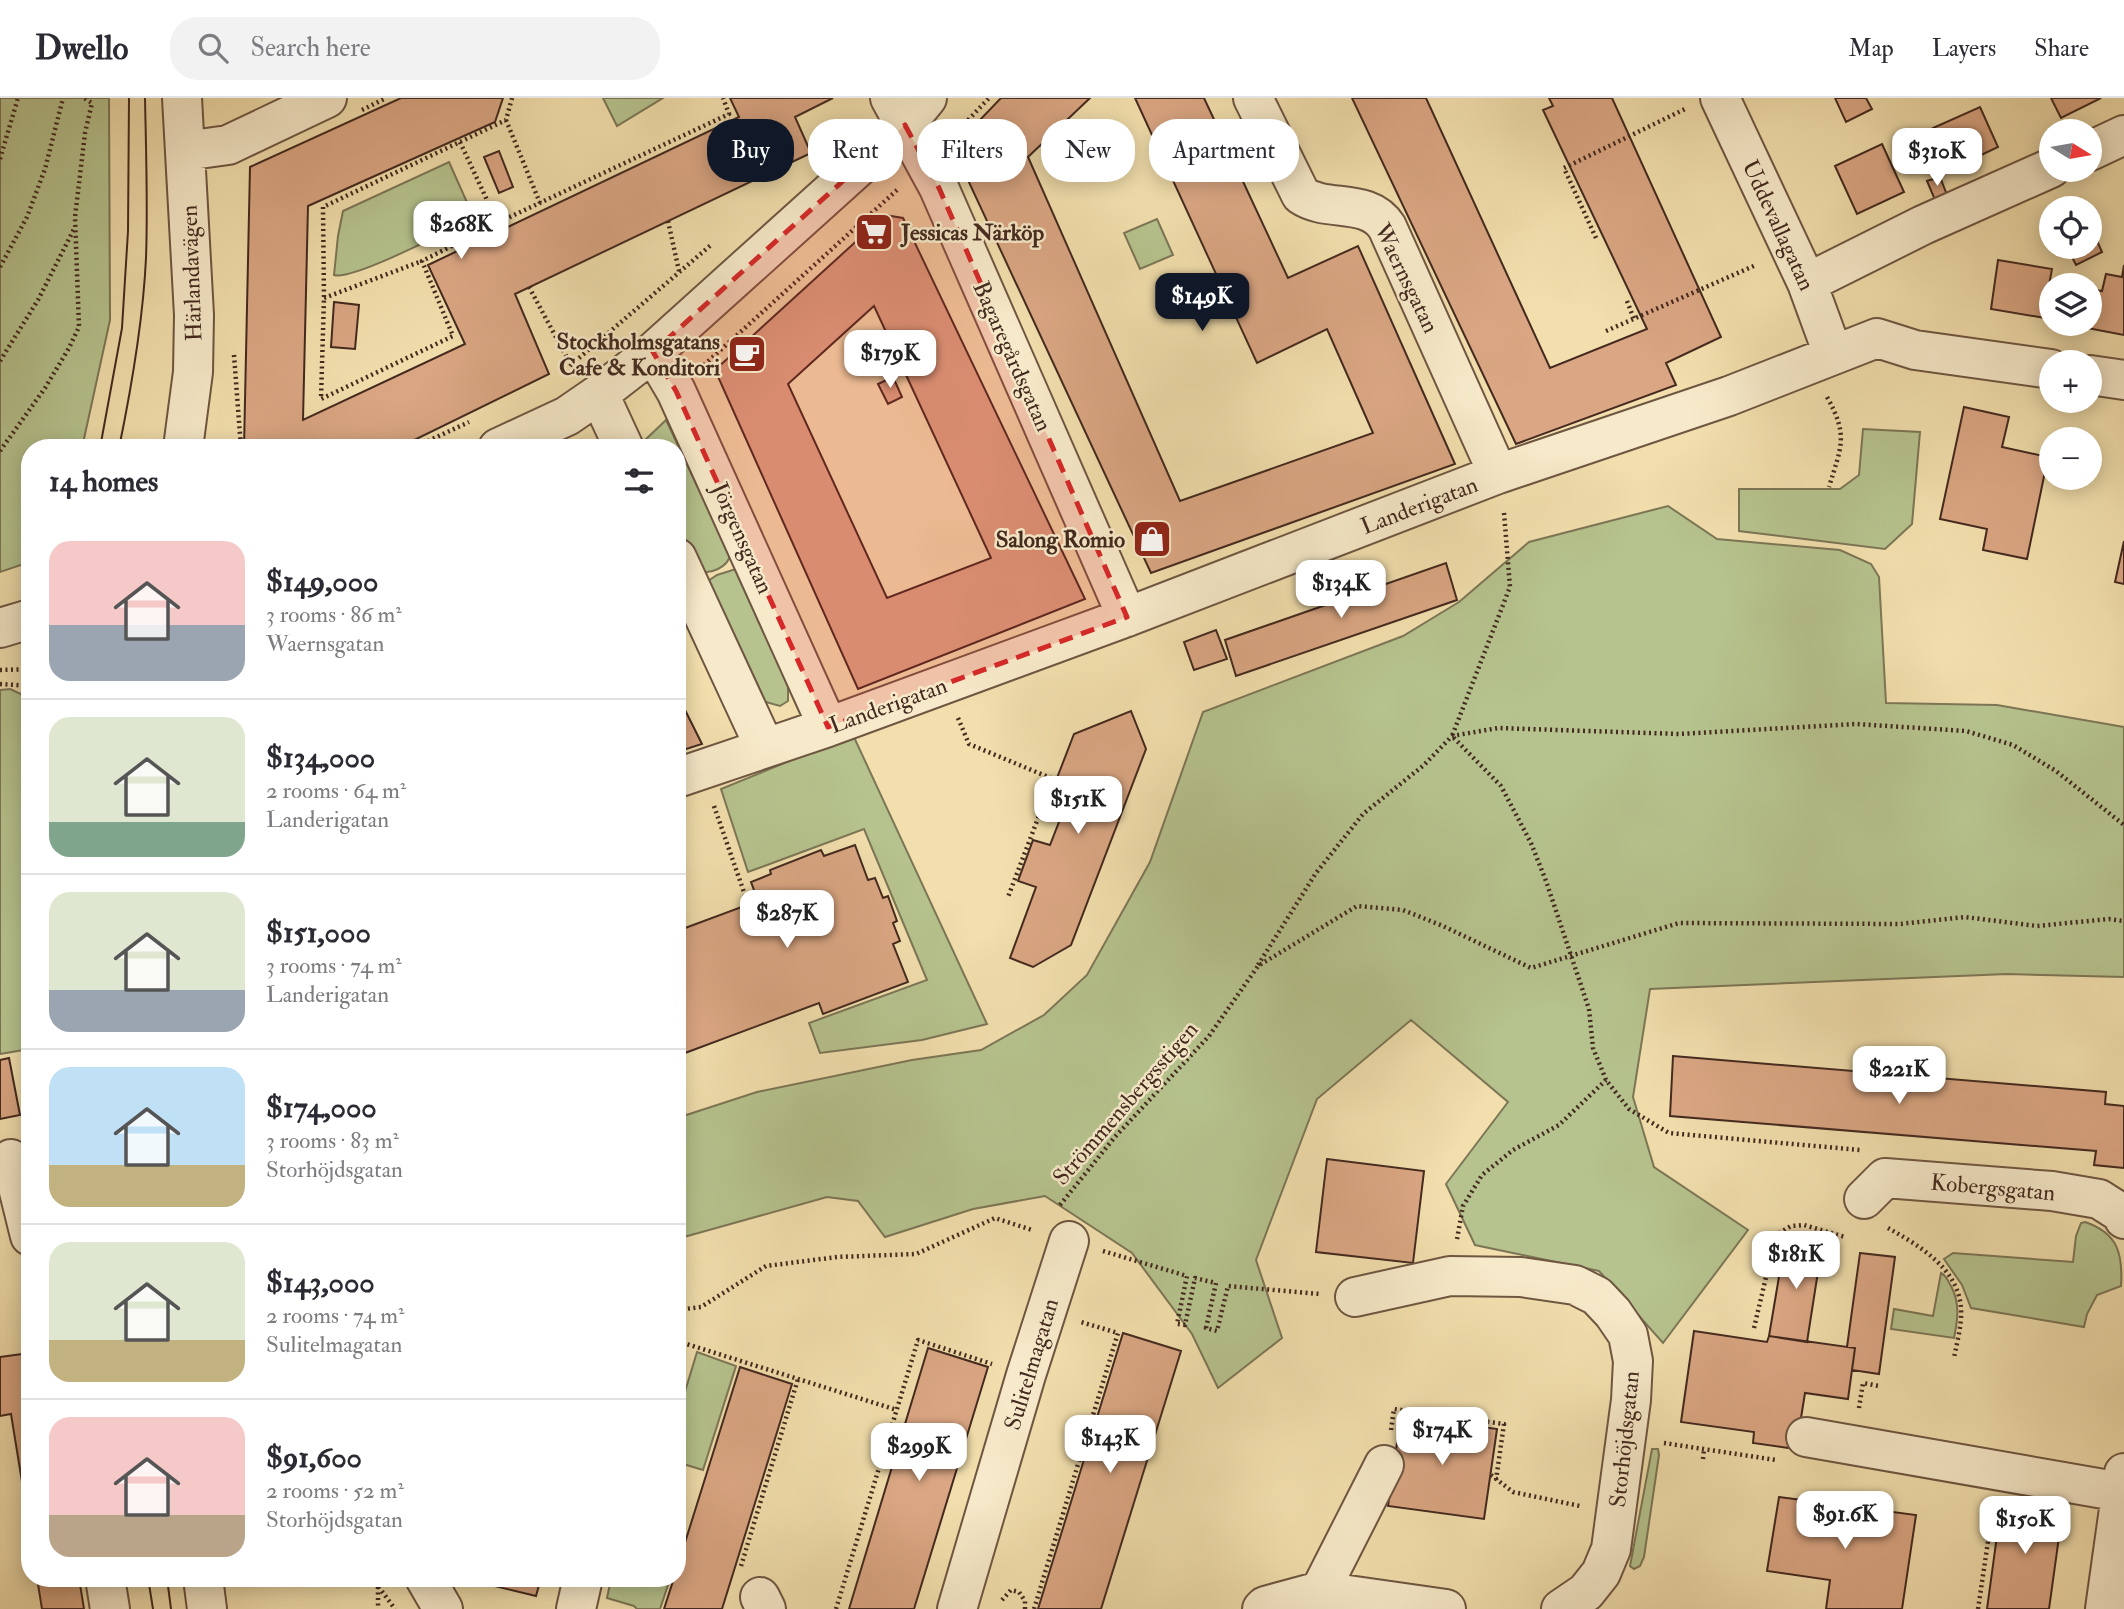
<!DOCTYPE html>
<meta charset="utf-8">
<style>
:root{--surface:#fff;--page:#f2f2f3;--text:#2b2b33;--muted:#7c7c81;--line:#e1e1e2;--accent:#111827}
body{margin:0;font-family:"IM FELL Double Pica",serif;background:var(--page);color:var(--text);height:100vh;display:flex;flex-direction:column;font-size:26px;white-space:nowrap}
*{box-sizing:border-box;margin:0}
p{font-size:23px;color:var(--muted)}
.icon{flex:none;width:38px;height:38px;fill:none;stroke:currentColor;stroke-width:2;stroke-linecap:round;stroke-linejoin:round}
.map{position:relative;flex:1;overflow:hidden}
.drawer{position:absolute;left:21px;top:341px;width:665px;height:1148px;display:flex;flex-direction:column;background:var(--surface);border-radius:28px;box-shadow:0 4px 18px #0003}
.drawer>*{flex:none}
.hud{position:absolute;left:707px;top:21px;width:665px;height:63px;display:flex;gap:14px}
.needle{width:46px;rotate:101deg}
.controls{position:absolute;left:2039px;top:21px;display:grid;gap:14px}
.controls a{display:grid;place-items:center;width:63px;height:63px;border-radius:50%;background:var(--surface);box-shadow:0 4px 18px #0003;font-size:35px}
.price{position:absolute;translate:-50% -60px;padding:0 16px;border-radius:14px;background:#fff;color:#222;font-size:23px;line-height:46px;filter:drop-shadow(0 2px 4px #0008)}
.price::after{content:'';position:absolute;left:50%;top:42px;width:21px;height:16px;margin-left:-10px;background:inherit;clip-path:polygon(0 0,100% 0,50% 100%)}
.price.on{background:var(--accent);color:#fff}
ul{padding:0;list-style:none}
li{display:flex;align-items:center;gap:21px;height:175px;padding:0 28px}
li+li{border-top:2px solid var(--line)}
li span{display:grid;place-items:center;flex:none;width:196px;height:140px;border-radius:21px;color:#555}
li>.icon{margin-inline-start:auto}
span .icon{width:84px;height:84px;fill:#fffc;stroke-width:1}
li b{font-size:30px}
h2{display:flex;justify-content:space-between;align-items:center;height:84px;padding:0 28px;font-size:30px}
.chip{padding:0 24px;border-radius:28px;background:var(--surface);box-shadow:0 4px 18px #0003;font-size:24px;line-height:63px}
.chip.on{background:var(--accent);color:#fff}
header{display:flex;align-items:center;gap:42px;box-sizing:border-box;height:98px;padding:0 35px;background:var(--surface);border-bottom:2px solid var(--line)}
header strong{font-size:33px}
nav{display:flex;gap:38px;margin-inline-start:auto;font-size:24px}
.search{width:490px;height:63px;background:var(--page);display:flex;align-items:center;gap:18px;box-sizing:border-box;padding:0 24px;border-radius:28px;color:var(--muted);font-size:26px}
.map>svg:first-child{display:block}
.green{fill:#b6c38e;stroke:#7c7656;stroke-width:2}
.building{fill:#daa683;stroke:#43291f;stroke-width:2;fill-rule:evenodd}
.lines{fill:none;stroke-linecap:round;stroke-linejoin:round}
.minor-casing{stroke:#6f5642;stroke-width:42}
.path{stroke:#43291f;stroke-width:4.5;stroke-dasharray:2 3.5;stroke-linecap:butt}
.minor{stroke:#f7eaca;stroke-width:38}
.tram{stroke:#43291f;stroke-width:2}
.marked{fill:#d62828;fill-opacity:0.2;stroke:#d62828;stroke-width:5;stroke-dasharray:14 9;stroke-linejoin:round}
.labels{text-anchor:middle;stroke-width:5;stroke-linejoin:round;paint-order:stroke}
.street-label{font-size:23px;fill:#43291f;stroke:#f7eaca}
.poi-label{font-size:23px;font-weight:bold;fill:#43291f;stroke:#f7eaca;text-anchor:end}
</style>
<header>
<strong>Dwello</strong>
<div class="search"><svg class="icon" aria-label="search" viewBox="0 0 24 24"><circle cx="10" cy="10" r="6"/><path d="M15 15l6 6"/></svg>Search here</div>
<nav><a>Map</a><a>Layers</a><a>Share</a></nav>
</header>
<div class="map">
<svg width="2124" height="1511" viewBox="0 0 2124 1511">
<rect width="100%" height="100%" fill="#f2dfad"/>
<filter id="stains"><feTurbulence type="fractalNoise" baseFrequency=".00286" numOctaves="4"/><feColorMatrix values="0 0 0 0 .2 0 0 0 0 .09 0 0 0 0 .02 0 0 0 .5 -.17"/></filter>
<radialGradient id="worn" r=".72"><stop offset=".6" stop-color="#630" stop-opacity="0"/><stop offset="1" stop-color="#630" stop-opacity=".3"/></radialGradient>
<!-- green -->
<path class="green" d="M0,0h109l1,222 -28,128h-52v110l-6,6 -24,8z
M603,0h60l-46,28z
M449,64l25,56c-23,11 -122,63 -140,57l4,-39 5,-25z
M1157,121l16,36 -33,14 -16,-36z
M666,322l64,135c-2,12 -20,20 -31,16l-22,-49v-74h-32l-3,-5z
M1863,331l57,3 -8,92 -27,25 -146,-18v-42h101l19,-14z
M1668,408l49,33 123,11 31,14 8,13 7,126 111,2 127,22v250l-117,-3 -357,15 -17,108 21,70 94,63 -85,113 -64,-72 -124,-26 -29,-61 62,-82 -97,-82 -94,79 -61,161 26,78 -64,50 -26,-54 -60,-81 -87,-57 -72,13 -88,28 -27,-36 -31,-4 -150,42v-121l80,-26 155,-32 69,-10 63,-35 43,-40 63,-113 53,-150 200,-76 56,-34 70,-60z
M736,471l52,115v17l-8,5 -18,-5 -54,-120 9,-6z
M10,591l11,5 4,8 5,347 -30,5v-364z
M853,637l134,289 -65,16 -102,13 -11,-30 118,-43 -63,-151 -116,43 -27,-83z
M2085,1124c33,11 38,32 36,64l-24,9 -10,19 -3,13 -113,-19 -9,-23 -18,-26 9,-6 120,9 3,-26 5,-13z
M1941,1175c6,3 6,7 10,13 9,17 7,33 3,52l-63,-9 3,-20 39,7z
M697,1254l39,14 -33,104 -20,-6 -6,15v-61z
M1652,1351h6l1,6 -15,102 -4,9 -6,3 -4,-3z
M611,1481v-1l59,1 -10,30h-23l-3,-3 -27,-8z"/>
<!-- building -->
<path class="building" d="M401,0h102l-8,24 -187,84 -5,214 162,-76 -37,-79 311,-148 -9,-19h103l-38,19 16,36 -296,141 34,80 -151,74h-154l6,-281z
M1001,0h89l-62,59 152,344 193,-68 -46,-104 -70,34 -122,-265h69l84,180 70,-32 97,218 -304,109 -198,-425z
M1352,0h74l124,270 97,-39 -104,-219 10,-4 -4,-8h63l109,239 -55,26 10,22 -160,59z
M1835,0h31l6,11 -26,13z
M2051,0h50l-40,20z
M1980,9l18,40 -46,22 -19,-41z
M1882,46l22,48 -47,22 -22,-48z
M499,53l14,36 -14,6 -15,-36z
M1940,79l7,18 -12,5 -8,-19z
M885,117l18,3 182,381 -227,90 -143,-319zM874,208l117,252 -104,40 -99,-214z
M2090,127l12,27 -26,13 -9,-18h23z
M1998,162l54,9 -3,16h4l-2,34 -60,-10z
M2124,167v70l-42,-8 1,-3h7v-35l12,2 4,-17 16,3z
M334,204l25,3 -4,44 -24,-2z
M893,279l9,20 -14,7 -10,-20z
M1964,309l45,10 -7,30 46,10 -21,102 -44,-9 4,-21 -47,-10z
M2124,443v43l-9,-2z
M1446,465l11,37 -221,76 -11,-36z
M1216,532l11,29 -33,11 -10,-28z
M677,596l25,50 -25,8z
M1131,613l15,38 -75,196 -38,22 -23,-9 26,-71 -18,-6 15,-41 17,5 23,-59 -16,-8 17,-44z
M855,747l13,35 7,-2 8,20 5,-2 9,25 -4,2 7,18 -7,3 15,38 -85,32 -4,-11 -142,53v-125l81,-30 -7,-19 20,-8 -1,-4 51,-20 3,6z
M1673,958l433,36 -1,12 19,2v62l-30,-3 2,-14 -426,-35z
M9,960l11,57 -20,4v-59z
M1327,1061l97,12 -11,92 -97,-11z
M1785,1143l37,5 -15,96 -38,-6z
M1860,1155l35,4 -16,117 -27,-4 3,-22 -8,-1z
M1694,1233l73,11 2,-6 86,12 -7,51 -43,-6 -9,56 -43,-6 1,-11 -73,-10z
M1123,1235l58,18 -80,258h-63z
M928,1250l60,19 -74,242h-65z
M30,1255v178l-19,-117 -11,2v-59z
M740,1269l52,17 -70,225h-58l10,-31h3v-10z
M1401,1317l96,14 -13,90 -96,-13z
M1779,1399l137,18 -14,94h-76l4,-29 -63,-9z
M2002,1401l61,9 -14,101h-62z
M37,1480h42l5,31h-42z
M474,1480h67l-5,18 -62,-15z"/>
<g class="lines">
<!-- minor casing -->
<g class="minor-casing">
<path id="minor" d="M182,0l12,217 -1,57 -10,76
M890,0l49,90 188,429
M1253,0l48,97c26,18 67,2 86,32l111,247
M1720,0l87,185 26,71
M185,53l43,-6 99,-47
M2090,53l34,-16
M1807,185l116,-58 128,-57
M653,254l23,39 152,336
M2090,277l34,5
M599,296l25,54
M498,350l69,-32 32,-22 54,-42 252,-227 22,-27
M677,460l88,190
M0,530l30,-9
M677,680l151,-51 299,-110 371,-143 231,-78 148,-58 38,12 136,19
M11,1061l19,77
M1864,1101l21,-21 167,13 47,8 22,14 3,6
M1355,1199l95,-21 71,1 54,8 22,11 16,17 15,22 5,26 -2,39 -20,149 -10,24 -15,19 -25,17
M1806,1339l315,55
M105,1480l5,31
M203,1480l4,31
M425,1480l18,31
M1320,1493l64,-126
M760,1499l6,12
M576,1511l7,-31
M957,1511l69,-234 43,-134
M1262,1511l3,-3 55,-15 126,18
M2105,1511l19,-136"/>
</g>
<!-- path -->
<path class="path" d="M512,0l-6,22 -183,87 1,91 -3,101 132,-63 -31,-75 75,-38 232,-109 -6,-16
M362,12l24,-12
M506,22l34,83
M953,38l36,-38
M460,44l41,88
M0,61l18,-61
M668,123l11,50
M1596,140l-32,-70 121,-59
M0,169l27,-50 18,-48 18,-71
M529,189l42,78 -3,3
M324,200l98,-37
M1627,203l7,18
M1606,233l150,-66
M234,257l7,93
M579,260l132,-113
M0,263l38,-61 37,-73
M704,267l193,-175
M1827,299c22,39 14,50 2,90
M413,350l56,-26
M0,353l45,-63 24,-40 10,-21 -4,-110 10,-84 7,-30 -8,-5
M1504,415l6,74 -58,149 49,50 30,57 15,38 43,128 4,39 13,32 23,29 40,24 191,17
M0,572l30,-1
M0,586l30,2
M958,620l11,26 84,35 -45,118
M714,708l32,92
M1258,867l58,-92 47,-59 61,-49 28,-29 46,-8 181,6 177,-10 110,7 47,14 43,26 68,54
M1060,1107l54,-67 95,-102 49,-70 99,-60 46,4 40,16 88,42 148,-45 221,1 65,-7 72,9 72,-7 15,2
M1888,1130c32,18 71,41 73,81 1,16 -4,33 -7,49
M1457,1141l6,-33 19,-31 31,-25 46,-25 47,-45
M1103,1153l84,25 -10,48 8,1 10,-47 21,5 -10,45 11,3 11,-45 92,8
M677,1212l24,-3 65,-41 71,-9 79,-3 79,-36 37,12
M1754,1230l22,-93 15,-9 13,-1 41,12
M677,1243l220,69
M1859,1310l4,-25 16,3
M1391,1332l3,-21 110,15 -8,56
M1664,1345l112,17
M1703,1361l1,-10
M1491,1377l22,17 67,14
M741,1468l57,-187
M372,1480l23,31
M378,1489v22
M1002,1502l9,-10 8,2 6,9v8
M836,1511l82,-269 74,24
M1034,1511l84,-276 -37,-11
M1978,1511l15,-101"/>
<!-- minor -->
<use href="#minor" class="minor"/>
<!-- tram -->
<path class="tram" d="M100,350l22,-120 6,-97 1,-133
M119,350c13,-63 24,-126 27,-190 2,-53 0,-107 -1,-160
M148,1480l5,31
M167,1480l4,31"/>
</g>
<!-- marked area -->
<path class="marked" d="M905,27l34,63 188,429 -299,110 -152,-336 -23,-39z"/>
<!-- icons -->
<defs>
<g id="supermarket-square" transform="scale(2.0125)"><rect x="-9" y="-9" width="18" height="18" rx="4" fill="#8f2418" stroke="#f7eaca"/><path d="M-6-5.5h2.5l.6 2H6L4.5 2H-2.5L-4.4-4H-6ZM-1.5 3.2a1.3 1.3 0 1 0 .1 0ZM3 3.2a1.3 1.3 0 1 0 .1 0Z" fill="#fff"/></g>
<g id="cafe-square" transform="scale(2.0125)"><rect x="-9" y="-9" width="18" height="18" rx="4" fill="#8f2418" stroke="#f7eaca"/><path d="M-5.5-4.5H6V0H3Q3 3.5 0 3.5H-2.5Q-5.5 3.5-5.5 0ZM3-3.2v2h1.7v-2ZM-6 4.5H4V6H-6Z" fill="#fff"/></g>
<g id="shop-square" transform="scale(2.0125)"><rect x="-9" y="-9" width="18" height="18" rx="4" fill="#8f2418" stroke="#f7eaca"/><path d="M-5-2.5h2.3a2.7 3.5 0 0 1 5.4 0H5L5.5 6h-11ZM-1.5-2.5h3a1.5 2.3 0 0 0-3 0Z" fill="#fff"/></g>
</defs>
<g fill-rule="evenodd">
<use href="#supermarket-square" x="874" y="134"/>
<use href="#cafe-square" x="747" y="256"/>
<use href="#shop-square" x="1152" y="441"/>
</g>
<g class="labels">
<!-- street labels -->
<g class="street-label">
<text transform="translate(1779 127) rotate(65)" y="8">Uddevallagatan</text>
<text transform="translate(191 175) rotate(-92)" y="8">Härlandavägen</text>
<text transform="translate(1407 180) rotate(64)" y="8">Waernsgatan</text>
<text transform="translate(1013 258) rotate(66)" y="8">Bagaregårdsgatan</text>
<text transform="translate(1419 407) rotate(-21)" y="8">Landerigatan</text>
<text transform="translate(743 440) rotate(66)" y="8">Jörgensgatan</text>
<text transform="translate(888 607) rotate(-20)" y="8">Landerigatan</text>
<text transform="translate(1125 1005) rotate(-49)" y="8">Strömmensbergsstigen</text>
<text transform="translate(1993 1089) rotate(5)" y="8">Kobergsgatan</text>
<text transform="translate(1031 1266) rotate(-73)" y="8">Sulitelmagatan</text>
<text transform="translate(1624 1341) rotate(-84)" y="8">Storhöjdsgatan</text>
</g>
<!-- poi labels -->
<g class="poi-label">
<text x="901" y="142" text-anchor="start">Jessicas Närköp</text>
<text x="720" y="251">Stockholmsgatans<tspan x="720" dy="26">Cafe &amp; Konditori</tspan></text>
<text x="1125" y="449">Salong Romio</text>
</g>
</g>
<rect width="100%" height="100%" filter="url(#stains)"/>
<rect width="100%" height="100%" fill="url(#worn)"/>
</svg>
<div class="controls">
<a><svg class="needle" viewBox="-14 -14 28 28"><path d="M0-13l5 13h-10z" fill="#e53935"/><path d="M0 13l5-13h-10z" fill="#7c7c81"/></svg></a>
<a><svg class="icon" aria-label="locate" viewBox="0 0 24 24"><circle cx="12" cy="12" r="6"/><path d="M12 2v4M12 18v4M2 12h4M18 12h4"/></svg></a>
<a><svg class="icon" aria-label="layers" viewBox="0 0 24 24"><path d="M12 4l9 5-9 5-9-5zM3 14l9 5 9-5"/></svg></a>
<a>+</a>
<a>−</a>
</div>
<b class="price" style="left:1937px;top:90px">$310K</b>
<b class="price" style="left:461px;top:163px">$268K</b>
<b class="price on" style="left:1202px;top:235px">$149K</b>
<b class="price" style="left:890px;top:292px">$179K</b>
<b class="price" style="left:1341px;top:522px">$134K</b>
<b class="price" style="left:1078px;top:738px">$151K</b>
<b class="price" style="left:787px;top:852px">$287K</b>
<b class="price" style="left:1899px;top:1008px">$221K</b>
<b class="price" style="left:1796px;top:1193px">$181K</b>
<b class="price" style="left:1442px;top:1369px">$174K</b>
<b class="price" style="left:1110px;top:1377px">$143K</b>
<b class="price" style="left:919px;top:1385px">$299K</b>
<b class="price" style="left:1845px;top:1453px">$91.6K</b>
<b class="price" style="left:2025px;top:1458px">$150K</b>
<div class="hud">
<a class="chip on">Buy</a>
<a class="chip">Rent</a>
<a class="chip">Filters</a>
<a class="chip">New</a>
<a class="chip">Apartment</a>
</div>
<section class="drawer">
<h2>14 homes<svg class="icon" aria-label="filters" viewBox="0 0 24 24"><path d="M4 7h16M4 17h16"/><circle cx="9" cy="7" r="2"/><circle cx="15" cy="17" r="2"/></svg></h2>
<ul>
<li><span style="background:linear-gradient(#f6c9c9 60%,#9aa5b1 0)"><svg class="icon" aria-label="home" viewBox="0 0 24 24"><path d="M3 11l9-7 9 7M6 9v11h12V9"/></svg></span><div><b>$149,000</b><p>3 rooms · 86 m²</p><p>Waernsgatan</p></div></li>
<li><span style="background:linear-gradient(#dfe7d0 75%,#7fa58c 0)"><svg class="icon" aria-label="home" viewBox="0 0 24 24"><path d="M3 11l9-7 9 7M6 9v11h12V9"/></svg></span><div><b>$134,000</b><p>2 rooms · 64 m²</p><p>Landerigatan</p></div></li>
<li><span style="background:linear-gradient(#dfe7d0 70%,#9aa5b1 0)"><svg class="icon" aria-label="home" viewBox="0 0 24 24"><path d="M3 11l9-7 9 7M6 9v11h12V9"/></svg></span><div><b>$151,000</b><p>3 rooms · 74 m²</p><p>Landerigatan</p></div></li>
<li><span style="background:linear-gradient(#bfe0f5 70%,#c2b280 0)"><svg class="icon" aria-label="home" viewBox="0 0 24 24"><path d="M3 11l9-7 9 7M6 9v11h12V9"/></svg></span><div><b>$174,000</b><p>3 rooms · 83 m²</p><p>Storhöjdsgatan</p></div></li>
<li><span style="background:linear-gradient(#dfe7d0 70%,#c2b280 0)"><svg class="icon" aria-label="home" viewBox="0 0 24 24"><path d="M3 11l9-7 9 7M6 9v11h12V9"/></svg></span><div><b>$143,000</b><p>2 rooms · 74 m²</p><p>Sulitelmagatan</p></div></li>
<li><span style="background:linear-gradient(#f6c9c9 70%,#b9a48a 0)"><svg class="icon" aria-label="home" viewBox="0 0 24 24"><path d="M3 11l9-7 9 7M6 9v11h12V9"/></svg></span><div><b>$91,600</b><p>2 rooms · 52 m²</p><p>Storhöjdsgatan</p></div></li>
</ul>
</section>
</div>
